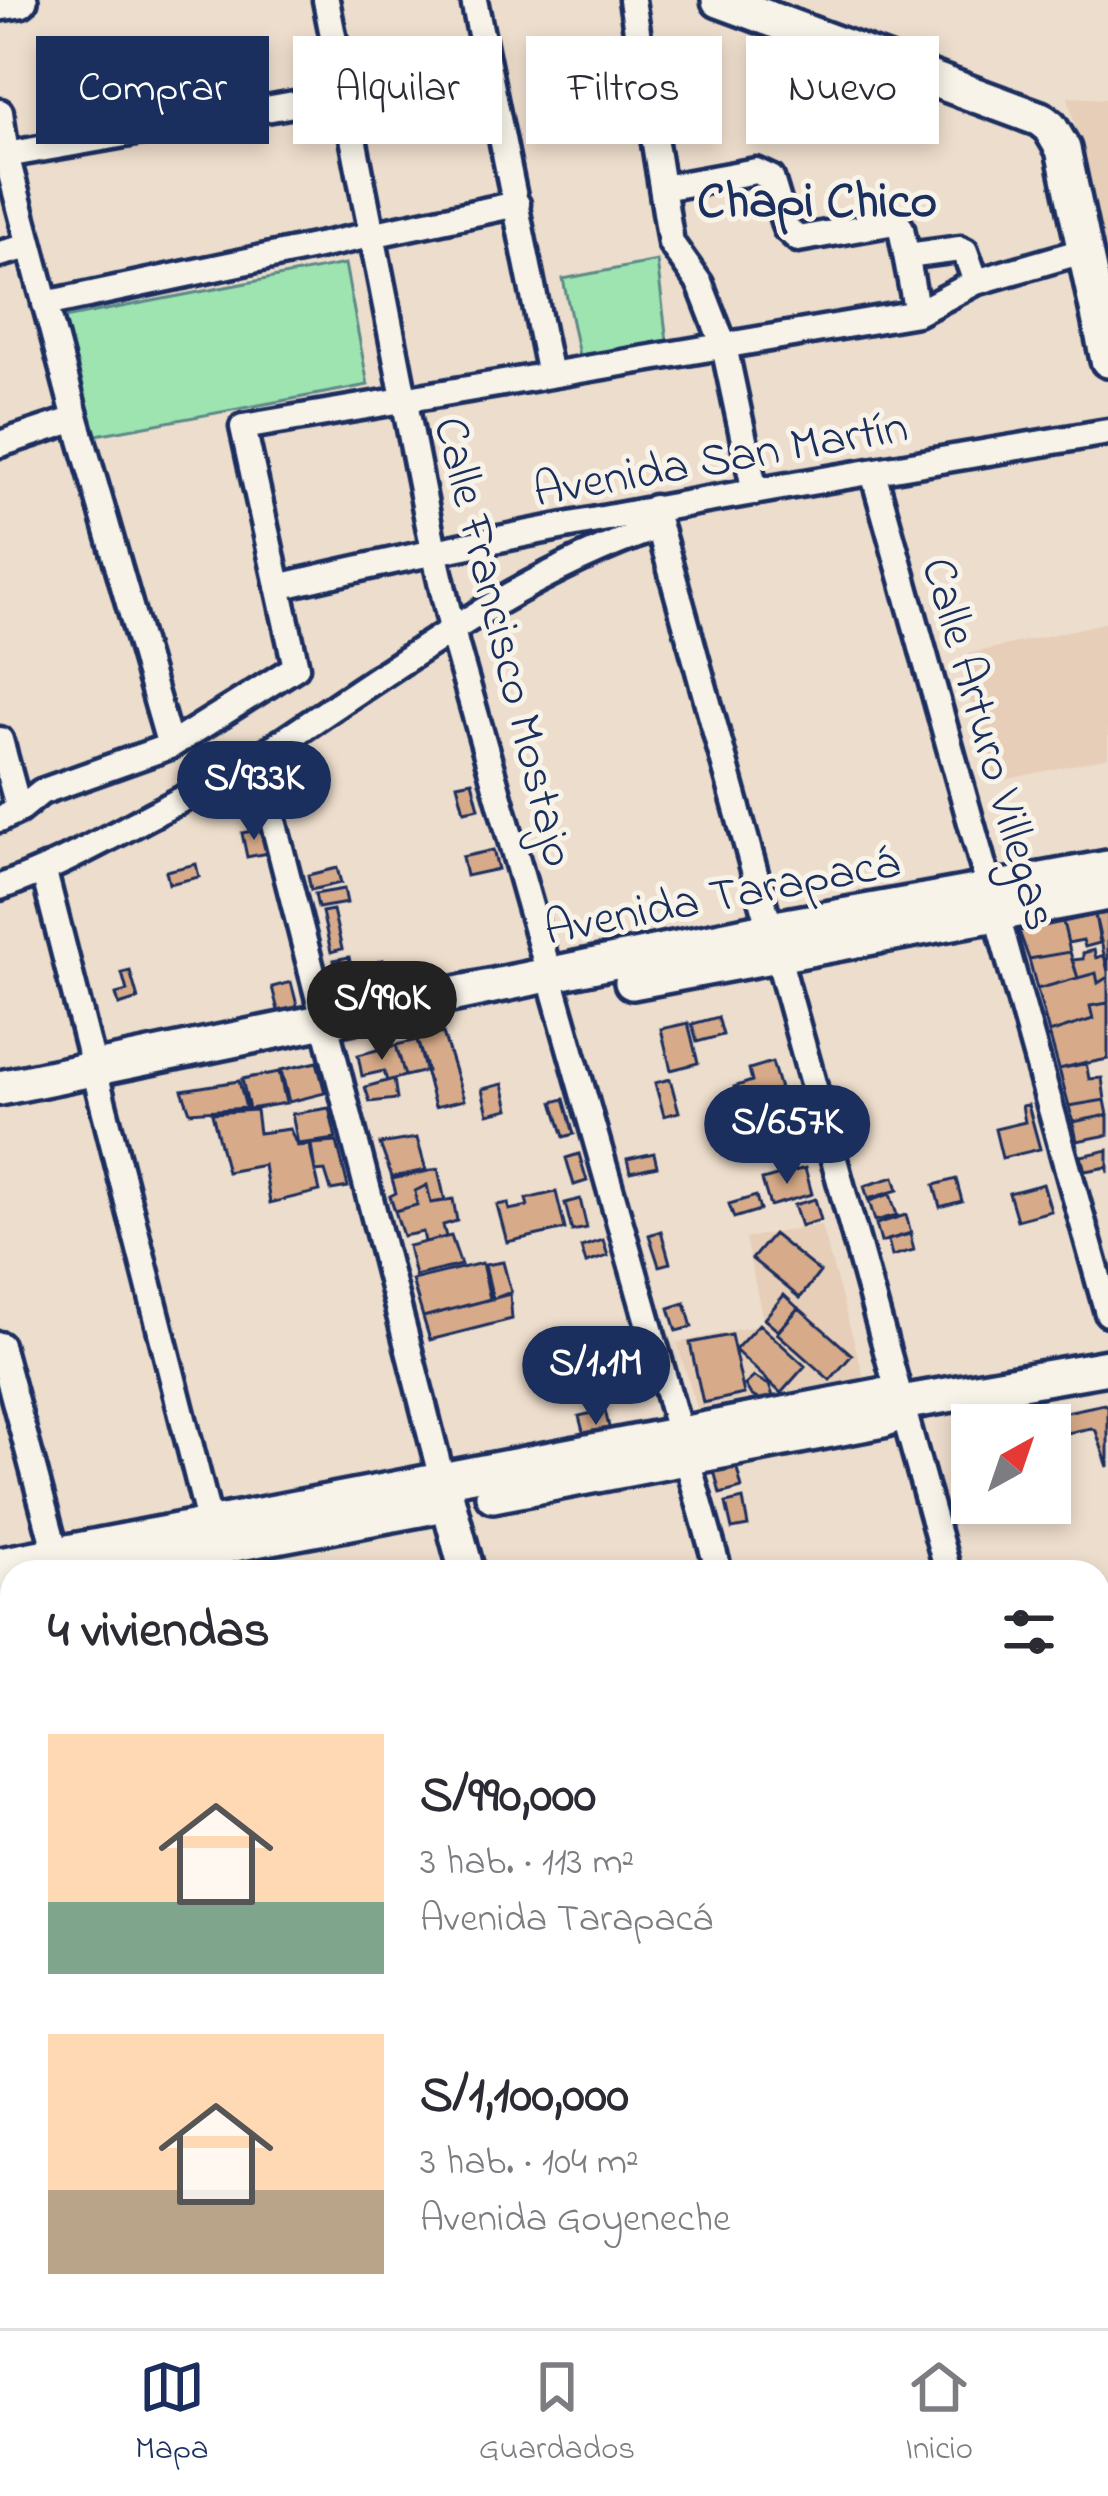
<!DOCTYPE html>
<html lang="es">
<meta charset="utf-8">
<style>
:root{--surface:#fff;--page:#f7f7f7;--text:#2b2b33;--muted:#7c7c81;--line:#e1e1e2;--accent:#1b2f5e}
body{margin:0;font-family:"Indie Flower",sans-serif;background:var(--page);color:var(--text);height:100vh;display:flex;flex-direction:column;font-size:45px;white-space:nowrap}
*{box-sizing:border-box;margin:0}
p{font-size:39px;color:var(--muted)}
.icon{flex:none;width:66px;height:66px;fill:none;stroke:currentColor;stroke-width:2;stroke-linecap:round;stroke-linejoin:round}
.map{position:relative;flex:1;overflow:hidden}
.panel{position:absolute;left:0px;top:1560px;width:1110px;height:768px;display:flex;flex-direction:column;background:var(--surface);border-radius:36px 36px 0 0;box-shadow:0 6px 18px #0003}
.panel>*{flex:none}
.top-card{position:absolute;left:36px;top:36px;width:1038px;height:108px;display:flex;gap:24px}
.needle{width:78px;rotate:40deg}
.tools{position:absolute;left:951px;top:1404px;display:grid;gap:24px}
.tools a{display:grid;place-items:center;width:120px;height:120px;border-radius:0px;background:var(--surface);box-shadow:0 6px 18px #0003;font-size:60px}
.price{position:absolute;translate:-50% -102px;padding:0 27px;border-radius:42px;background:var(--accent);color:#fff;font-size:39px;line-height:78px;filter:drop-shadow(0 3px 6px #0008)}
.price::after{content:'';position:absolute;left:50%;top:72px;width:36px;height:27px;margin-left:-18px;background:inherit;clip-path:polygon(0 0,100% 0,50% 100%)}
.price.active{background:#222;color:#fff}
ul{padding:0;list-style:none}
li{display:flex;align-items:center;gap:36px;height:300px;padding:0 48px}
li span{display:grid;place-items:center;flex:none;width:336px;height:240px;border-radius:0px;color:#555}
li>.icon{margin-inline-start:auto}
span .icon{width:144px;height:144px;fill:#fffc;stroke-width:1}
li b{font-size:51px}
h2{display:flex;justify-content:space-between;align-items:center;height:144px;padding:0 48px;font-size:51px}
.tag{padding:0 42px;border-radius:0px;background:var(--surface);box-shadow:0 6px 18px #0003;font-size:42px;line-height:108px}
.tag.active{background:var(--accent);color:#fff}
.menu{display:flex;justify-content:space-around;align-items:center;height:168px;border-top:3px solid var(--line);background:var(--surface);font-size:33px;color:var(--muted)}
.menu a{display:grid;justify-items:center;gap:6px}
.menu .active{color:var(--accent)}
.map>svg:first-child{display:block}
.built{fill:#e6ceb8}
.park{fill:#9ee4b1;stroke:#5c8a88;stroke-width:3}
.building{fill:#d7ab89;stroke:#1b2f5e;stroke-width:3}
.lines{fill:none;stroke-linecap:round;stroke-linejoin:round}
.street-casing{stroke:#1b2f5e;stroke-width:33}
.secondary-casing{stroke:#1b2f5e;stroke-width:42}
.street{stroke:#f7f3e8;stroke-width:24}
.secondary{stroke:#f7f3e8;stroke-width:33}
.labels{text-anchor:middle;stroke-width:10;stroke-linejoin:round;paint-order:stroke}
.street-label{font-size:48px;fill:#1b2f5e;stroke:#f7f3e8}
.neighbourhood-label{font-size:51px;font-weight:bold;fill:#1b2f5e;stroke:#f7f3e8}
</style>
<div class="map">
<svg width="1108" height="2328" viewBox="0 0 1108 2328">
<rect width="100%" height="100%" fill="#edddcc"/>
<filter id="ink" filterUnits="userSpaceOnUse"><feTurbulence type="fractalNoise" baseFrequency=".00833" numOctaves="2"/><feDisplacementMap in="SourceGraphic" scale="24" xChannelSelector="R" yChannelSelector="G"/><feConvolveMatrix kernelMatrix="1 2 1 2 8 2 1 2 1" color-interpolation-filters="sRGB"/></filter>
<g filter="url(#ink)">
<!-- built -->
<path class="built" d="M1068,97l40,2v164z
M1108,622v135l-118,26 -30,-127z
M821,1225l43,152 -167,31 -20,-65 87,-19 -19,-86z"/>
<!-- park -->
<path class="park" d="M657,261l10,80 -87,19 -17,-81z
M345,264l23,121 -277,51 -32,-117z"/>
<!-- building -->
<path class="building" d="M472,781l7,27 -15,3 -7,-27z
M251,791l5,21 -20,5 -4,-21z
M261,829l6,24 -20,4 -5,-24z
M493,850l5,19 -32,7 -4,-19z
M196,864l3,13 -30,7 -3,-13z
M337,868l4,15 -30,7 -3,-15z
M344,889l3,14 -29,5 -3,-14z
M333,910l9,39 -11,3 -9,-40z
M1108,913v59l-13,-57z
M1095,915l5,28 -15,4 -2,-7 -15,3 -5,-21z
M1063,922l7,30 -41,7 -10,-28z
M1094,950l2,8 8,-3 4,17v5l-10,6 -2,-10 -18,5 -6,-18 11,-1v-6z
M1070,952l8,26 -41,11 -8,-30z
M349,957l9,43 -16,3 -8,-43z
M383,960l11,35 -15,4 -10,-34z
M130,971l8,28 -19,6 -3,-11 11,-3 -5,-18z
M1096,973l2,10 10,-6v26l-18,3 3,13 -44,14 -12,-44z
M291,982l8,31 -19,5 -8,-31z
M1108,1003v56l-49,10 -10,-36 44,-14 -3,-13z
M718,1017l5,18 -26,7 -5,-18z
M688,1023l10,40 -27,7 -10,-41z
M443,1033l21,67 -29,7 -18,-67z
M417,1040l10,31 -22,5 -9,-31z
M396,1045l9,31 -18,5 -3,-10 -22,5 -4,-21z
M317,1062l8,31 -36,9 -8,-32z
M772,1062l8,27 -42,12 -4,-14 18,-6 -3,-12z
M1086,1062l3,17 13,-1 3,22 -36,6 -10,-37z
M279,1072l7,31 -37,6 -7,-30z
M394,1079l3,20 -27,3 -5,-15z
M670,1079l9,33 -15,4 -9,-33z
M239,1081l7,27 -56,4 -8,-22z
M503,1084l6,25 -21,5 -6,-25z
M785,1092l4,13 -25,8 -4,-14z
M564,1099l10,35 -10,3 -11,-35z
M1105,1100l3,15 -35,7 -4,-16z
M1028,1105l12,44 -38,9 -7,-29 30,-7 -3,-16z
M329,1108l7,31 -38,5 -6,-30z
M256,1110l3,23 31,-4 7,17 12,-1 11,46 -50,12 -6,-38 -37,7 -15,-59z
M1108,1115v20l-31,6 -4,-19z
M417,1138l9,32 -34,7 -12,-33z
M337,1142l11,45 -17,3 -6,-19 -10,1 -4,-28z
M1108,1150v23l-1,-6 -22,4 -4,-15z
M654,1153l3,13 -27,6 -3,-13z
M579,1154l8,27 -13,4 -8,-27z
M805,1168l7,26 -42,12 -8,-26z
M438,1169l7,32 -14,2 -4,-18 -12,6 2,14 -22,6 -5,-15 6,-3 -4,-14z
M894,1177l4,13 -30,9 -4,-13z
M956,1179l6,22 -22,6 -6,-22z
M1043,1184l8,27 -34,9 -8,-27z
M427,1185l4,18 22,-4 4,22 -14,4 3,12 -21,5 -2,-10 -20,4 -8,-25 22,-6 -2,-14z
M556,1192l9,37 -58,13 -10,-37 11,-2 1,7 19,-4 -2,-7z
M890,1194l7,21 -22,6 -6,-20z
M756,1196l4,14 -26,8 -5,-14z
M580,1199l7,29 -15,3 -7,-28z
M815,1199l6,21 -20,6 -7,-21z
M906,1215l5,18 -30,9 -5,-18z
M661,1231l9,32 -11,3 -10,-31z
M773,1234l47,38 -20,26 -48,-39z
M910,1234l4,16 -22,6 -4,-16z
M451,1236l10,29 -46,11 -7,-30z
M603,1240l5,16 -22,7 -5,-16z
M503,1262l8,30 -18,7 -8,-34z
M482,1263l8,36 -67,18 -11,-37z
M510,1294l2,25 -82,21 -7,-23z
M784,1295l14,13 -20,23 -14,-12z
M685,1303l7,24 -16,4 -7,-23z
M799,1308l53,47 -22,25 -53,-47z
M759,1324l46,42 -24,27 -46,-43z
M731,1335l13,59 -41,9 -13,-60z
M574,1349l12,40 -14,4 -12,-40z
M754,1377l15,8 4,11 -14,4 -8,-5 -6,-10z
M1104,1404l4,3v60l-12,-36 -5,-3 -34,7 -5,-20z
M605,1410l7,30 -25,7 -8,-31z
M735,1461l7,27 -22,6 -7,-28z
M743,1499l5,27 -16,3 -6,-26z"/>
<g class="lines">
<!-- street casing -->
<g class="street-casing">
<path id="street" d="M326,0l108,551 22,95 263,926
M474,0l76,375
M632,0l39,243 29,41 24,62 31,146
M0,112l6,43 70,264 94,327
M6,155l339,-60
M663,188l93,-17 15,7 15,50 12,11 97,-17 6,6 16,85
M0,254l30,-8
M907,256l53,-7 5,2 11,31
M45,304l472,-100
M0,444l76,-25
M873,472l235,841
M654,508l294,1064
M278,587c274,-65 552,-108 830,-155
M0,740l19,70
M257,758l186,725
M0,819l19,-9 22,-18 129,-46 126,-79 -53,-240 674,-114 59,-31 107,-31
M44,872l178,700
M0,887c47,-16 89,-39 133,-62 42,-23 88,-44 129,-70 128,-83 252,-179 397,-228
M0,1345l61,227
M0,1657l12,43
M1098,1677l10,-2
M0,1879l12,-2
M1098,2116l10,37
M1098,2269l10,-3
M1098,2291l10,-2
M181,2316l4,12
M405,2316l2,12
M0,2317l12,-2
M874,2328l45,-12
M956,2328l46,-12"/>
</g>
<!-- secondary casing -->
<g class="secondary-casing">
<path id="secondary" d="M719,0l321,119 10,8 13,22 45,211
M0,3l20,-3
M632,982l476,-89
M0,1088l770,-159 338,-61
M443,1483l24,89
M493,1495l390,-75 12,-5 6,-12
M0,1565l878,-169 14,-1 9,8 207,-36
M86,1572l344,-65
M0,1590l12,-2
M662,2316l2,12"/>
</g>
<!-- street -->
<use href="#street" class="street"/>
<!-- secondary -->
<use href="#secondary" class="secondary"/>
</g>
</g>
<g class="labels">
<!-- street labels -->
<g class="street-label">
<text transform="translate(720 456) rotate(-10)" y="17">Avenida San Martín</text>
<text transform="translate(507 641) rotate(76)" y="17">Calle Francisco Mostajo</text>
<text transform="translate(992 743) rotate(74)" y="17">Calle Arturo Villegas</text>
<text transform="translate(721 893) rotate(-11)" y="17">Avenida Tarapacá</text>
</g>
<!-- neighbourhood labels -->
<g class="neighbourhood-label">
<text x="817" y="216">Chapi Chico</text>
</g>
</g>
</svg>
<div class="tools">
<a><svg class="needle" viewBox="-14 -14 28 28"><path d="M0-13l5 13h-10z" fill="#e53935"/><path d="M0 13l5-13h-10z" fill="#7c7c81"/></svg></a>
</div>
<b class="price" style="left:254px;top:843px">S/933K</b>
<b class="price active" style="left:382px;top:1063px">S/990K</b>
<b class="price" style="left:787px;top:1187px">S/657K</b>
<b class="price" style="left:596px;top:1428px">S/1.1M</b>
<div class="top-card">
<a class="tag active">Comprar</a>
<a class="tag">Alquilar</a>
<a class="tag">Filtros</a>
<a class="tag">Nuevo</a>
</div>
<section class="panel">
<h2>4 viviendas<svg class="icon" aria-label="filters" viewBox="0 0 24 24"><path d="M4 7h16M4 17h16"/><circle cx="9" cy="7" r="2"/><circle cx="15" cy="17" r="2"/></svg></h2>
<ul>
<li><span style="background:linear-gradient(#ffd9b3 70%,#7fa58c 0)"><svg class="icon" aria-label="home" viewBox="0 0 24 24"><path d="M3 11l9-7 9 7M6 9v11h12V9"/></svg></span><div><b>S/990,000</b><p>3 hab. · 113 m²</p><p>Avenida Tarapacá</p></div></li>
<li><span style="background:linear-gradient(#ffd9b3 65%,#b9a48a 0)"><svg class="icon" aria-label="home" viewBox="0 0 24 24"><path d="M3 11l9-7 9 7M6 9v11h12V9"/></svg></span><div><b>S/1,100,000</b><p>3 hab. · 104 m²</p><p>Avenida Goyeneche</p></div></li>
</ul>
</section>
</div>
<nav class="menu">
<a class="active"><svg class="icon" aria-label="map" viewBox="0 0 24 24"><path d="M3 6l6-2 6 2 6-2v14l-6 2-6-2-6 2zM9 4v14M15 6v14"/></svg>Mapa</a>
<a><svg class="icon" aria-label="saved" viewBox="0 0 24 24"><path d="M7 4h10v16l-5-4-5 4z"/></svg>Guardados</a>
<a><svg class="icon" aria-label="home" viewBox="0 0 24 24"><path d="M3 11l9-7 9 7M6 9v11h12V9"/></svg>Inicio</a>
</nav>
